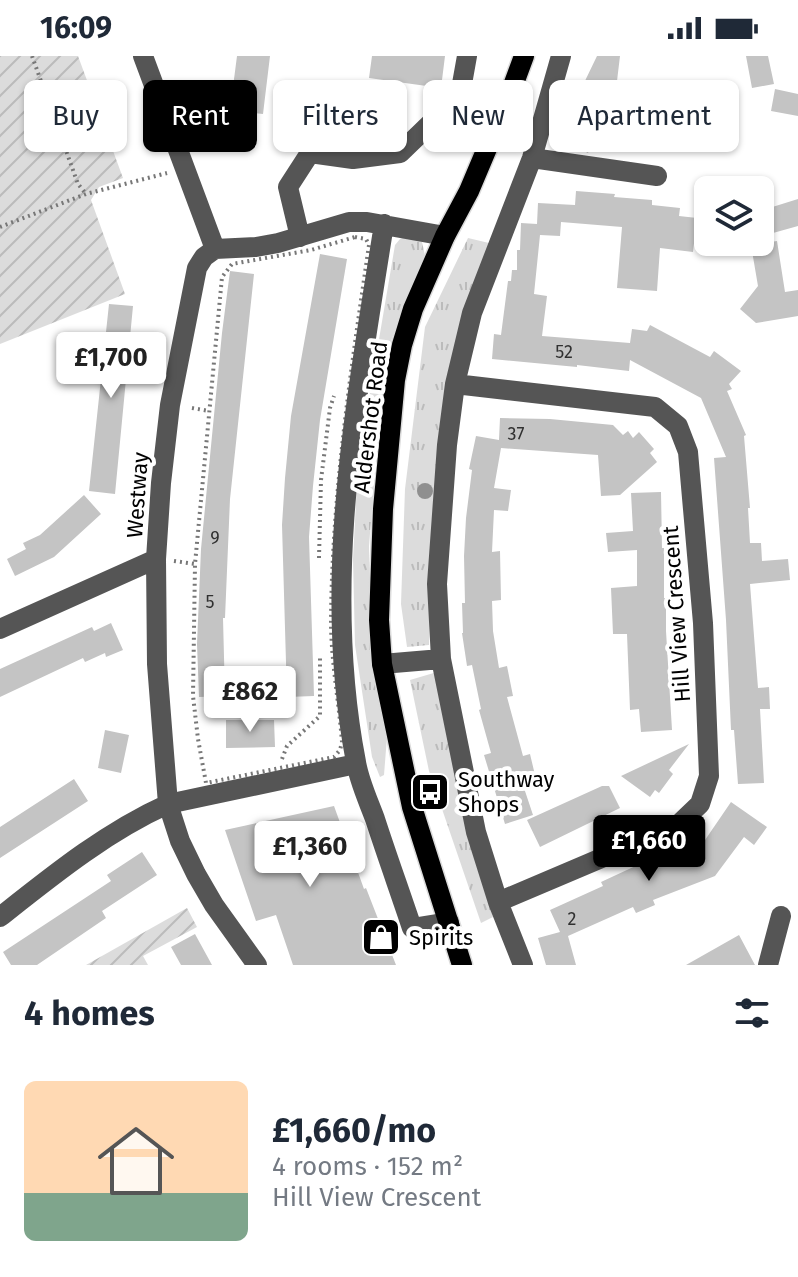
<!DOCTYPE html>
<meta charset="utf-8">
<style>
:root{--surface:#fff;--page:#f2f2f3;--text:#1f2937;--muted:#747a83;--line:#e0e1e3;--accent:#000}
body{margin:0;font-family:"Fira Sans",sans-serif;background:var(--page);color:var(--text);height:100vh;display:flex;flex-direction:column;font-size:30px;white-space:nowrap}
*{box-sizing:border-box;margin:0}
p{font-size:26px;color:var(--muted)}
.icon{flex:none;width:44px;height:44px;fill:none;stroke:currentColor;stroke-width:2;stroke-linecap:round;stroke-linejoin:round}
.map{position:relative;height:909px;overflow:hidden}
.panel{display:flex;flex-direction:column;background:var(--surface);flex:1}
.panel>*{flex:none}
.banner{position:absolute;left:24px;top:24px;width:750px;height:72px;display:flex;gap:16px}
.tools{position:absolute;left:694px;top:120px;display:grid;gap:16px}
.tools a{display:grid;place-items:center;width:80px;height:80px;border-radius:12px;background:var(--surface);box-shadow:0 2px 6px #0004;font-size:40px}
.price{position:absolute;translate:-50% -68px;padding:0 18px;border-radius:8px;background:#fff;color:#222;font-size:26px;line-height:52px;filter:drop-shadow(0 2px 4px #0008)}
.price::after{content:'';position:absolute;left:50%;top:48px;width:24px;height:18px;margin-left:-12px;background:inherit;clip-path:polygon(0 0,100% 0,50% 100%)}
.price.active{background:var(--accent);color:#fff}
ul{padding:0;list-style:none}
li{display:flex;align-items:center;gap:24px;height:200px;padding:0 24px}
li+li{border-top:2px solid var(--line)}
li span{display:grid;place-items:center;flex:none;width:224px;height:160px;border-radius:12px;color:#555}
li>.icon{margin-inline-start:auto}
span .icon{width:96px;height:96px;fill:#fffc;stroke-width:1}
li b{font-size:34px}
h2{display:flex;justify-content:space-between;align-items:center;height:96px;padding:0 24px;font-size:34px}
.tag{padding:0 28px;border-radius:12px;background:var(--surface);box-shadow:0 2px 6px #0004;font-size:28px;line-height:72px}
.tag.active{background:var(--accent);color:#fff}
.status{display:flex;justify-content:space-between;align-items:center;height:56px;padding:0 40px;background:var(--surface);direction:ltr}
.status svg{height:22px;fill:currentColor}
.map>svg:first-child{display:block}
.grass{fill:url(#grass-tufts)}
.garden{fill:url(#garden-furrows)}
.building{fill:#c4c4c4}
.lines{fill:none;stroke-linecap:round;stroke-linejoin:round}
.major-casing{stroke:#dbdbdb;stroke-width:23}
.path{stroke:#777;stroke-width:4;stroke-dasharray:2 4;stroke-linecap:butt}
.minor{stroke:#555;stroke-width:20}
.major{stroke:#000;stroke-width:20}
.tree{fill:#8f8f8f}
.labels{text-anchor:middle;stroke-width:8;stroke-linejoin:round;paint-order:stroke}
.number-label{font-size:18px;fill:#313131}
.street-label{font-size:22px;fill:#000;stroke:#fff}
.poi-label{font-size:22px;fill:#000;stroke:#fff;text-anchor:start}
</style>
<div class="status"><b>16:09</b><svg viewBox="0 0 49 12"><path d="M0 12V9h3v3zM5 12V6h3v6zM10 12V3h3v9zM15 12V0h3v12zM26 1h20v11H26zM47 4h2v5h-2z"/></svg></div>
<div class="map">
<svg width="798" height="909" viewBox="0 0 798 909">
<defs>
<pattern id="grass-tufts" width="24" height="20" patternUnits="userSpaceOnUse" patternTransform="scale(2)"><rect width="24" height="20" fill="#dcdcdc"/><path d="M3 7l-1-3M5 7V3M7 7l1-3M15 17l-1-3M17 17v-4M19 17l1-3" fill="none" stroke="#bbb"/></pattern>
<pattern id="garden-furrows" width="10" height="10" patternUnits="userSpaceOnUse" patternTransform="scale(2)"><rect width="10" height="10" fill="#dcdcdc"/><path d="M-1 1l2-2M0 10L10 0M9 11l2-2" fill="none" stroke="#bbb"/></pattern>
</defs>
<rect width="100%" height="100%" fill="#fff"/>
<!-- grass -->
<path class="grass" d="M405,181l17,5 4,18 -16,33 -19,48 -15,118 -7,87 1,89 17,102 -3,38 -4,2 -8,-20 -17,-112 -2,-86 5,-96 37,-218 5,-6z
M468,182l21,5 -57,274 -3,128 -22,2 -6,-43 4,-115 20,-162z
M437,616l30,150 26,95 -12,6 -52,-152 -19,-91z"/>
<!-- garden -->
<path class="garden" d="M0,0h78l45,122 -24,9 -8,13 34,94 -125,50z
M187,852l10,19 -54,29 5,9h-62z"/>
<!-- building -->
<path class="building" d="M237,0h33l-7,58 -33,-4z
M372,0h73l-4,32 -72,-10z
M597,0h23l-3,25 -10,21 7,1 -16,37 -4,-2 -6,15 -21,-10 5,-12 -2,-1 18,-42 -5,-3z
M746,0h22l6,28 -22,4z
M775,33l23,5v22l-27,-5z
M662,42l35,3v5h3l-2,31 -67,-4 1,-29 29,3z
M576,135l39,3 -1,3 38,3v5l28,3 -1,8 18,2 -4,34 -33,-4 -3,43 -40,-3 5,-61 -61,-5 -1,14 -20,-1 -6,59 13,2 -5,40 88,7 2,-14 15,2 3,-6 60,32 4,-6 27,20 -12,13 3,5 -5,2 19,44 -2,1 6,72h-2l2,35h11l1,18 26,-2 2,21 -40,4 8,104 11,-1 1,22h-10l4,74 -26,1 -4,-54h-3l-5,-110 -12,-162 12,-1 -25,-59 -71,-38 -1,11 -52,-6v2l-85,-8 2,-25 7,1 7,-54h3l1,-11h5v-20h3l1,-27 16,1 1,-21 37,2z
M798,143v27l-25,7 -7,-24z
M777,185l8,51 13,-2v26l-42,7 -16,-14 18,-23 -7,-41z
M320,198l27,5 -27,161 -7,66 -4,51 5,159 -27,1 -5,-172 3,-47 6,-62z
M230,215l24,3 -24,225 -5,119h-2l2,78 -26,1 -2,-53 4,-95 21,-216z
M109,248l24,2 -18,188 -26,-3z
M500,362l50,1 63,6 10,10 5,-4 5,7 6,-6 15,17 -4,4 7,9 -37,33 -19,1 -3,-41 -97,-7 -7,40 17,2 -3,21 -14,-1 -2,42 8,-1 1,49 -9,1 1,30 6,37 8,-2 6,30 -6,1 16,59 7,-2 5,21 -14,4 12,36 -28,9 -21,-69 7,-2 -12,-43 2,-1 -9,-44 -5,1 -5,-33h1l-1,-30h3l-1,-47 2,-38 6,-48 -3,-1 7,-33 23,4z
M661,436l1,56h2v50h2v33l6,99 -31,2 -2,-23 -9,1 -3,-76h-14l-2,-46 26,-2v-36l-29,2 -2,-19 27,-2 -2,-38z
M84,439l17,19 -47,43 -39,19 -8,-17 19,-10 -3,-6 17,-8z
M111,567l12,27 -17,7 -1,-4 -20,9 -2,-4 -83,39v-28l92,-42 2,4z
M226,664h48l1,27 -49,1z
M105,674l24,5 -8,38 -23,-5z
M689,688l-20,26 4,4 -14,19 -4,-3 -5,7 -29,-21z
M74,723l14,22 -88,57v-31z
M602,730h7l11,22 -80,39 -13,-27z
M731,746l36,25 -13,18 -10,-8 -29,39 -62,24 2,5 -19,8 -3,-6 -65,29 8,29h-30l-8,-27 22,-6 -10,-22 53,-24 -2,-4 41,-19 1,2 60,-22z
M334,750l30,83 2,-1 30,77h-103l-17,-50 -20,6 -31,-91z
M142,796l15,23 -55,36 4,7 -69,47h-26l-8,-13 108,-71 -4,-6z
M195,878l17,31h-31l-10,-18z
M739,879l16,30h-69z"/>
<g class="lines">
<!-- major casing -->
<g class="major-casing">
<path id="major" d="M462,909l-50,-158 -30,-143 -3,-44 4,-111 12,-129 7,-35 11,-36 32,-73 24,-45 41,-97 14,-38"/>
</g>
<!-- path -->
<path class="path" d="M32,0l46,128 8,10
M0,171l86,-33 81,-21
M355,181l11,2 3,6c-18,125 -37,249 -38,376 0,39 8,82 11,121l-2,8 -6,7 -128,26 -8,-44 -5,-43 2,-132 27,-287 10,-13 79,-14z
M192,352l17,3
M319,502l2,-78 9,-72 4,-12
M174,505l21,3
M282,703l5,-13 33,-30v-61"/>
<!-- minor -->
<path class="minor" d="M143,0l72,193
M532,102l125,18
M384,168c-28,179 -63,357 -28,538 3,19 12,38 19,57 12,37 25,73 37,109l37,-6
M300,181l-12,-50 22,-34 43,6 47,-6 60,-58 7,-39
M455,328l200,23 23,19 10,26 15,171 6,153 -9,28 -23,22 -179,76
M0,573l156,-70
M382,608l59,-5
M0,861c53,-42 106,-85 168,-113l188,-40
M257,909l-43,-60 -18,-31 -16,-33 -12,-37 -11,-140 -1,-105 5,-76 9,-78 27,-137 7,-11 11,-8 41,-2 22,-4 71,-21h18l78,14
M523,909l-25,-63 -22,-70 -35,-173 -4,-75 10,-139 8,-61 17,-71 60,-155 29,-102
M768,909l13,-49"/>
<!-- major -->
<use href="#major" class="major"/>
</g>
<!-- trees -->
<circle class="tree" cx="425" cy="435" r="8"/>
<!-- icons -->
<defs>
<g id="bus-square" transform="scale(2)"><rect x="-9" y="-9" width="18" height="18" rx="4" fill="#000" stroke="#fff"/><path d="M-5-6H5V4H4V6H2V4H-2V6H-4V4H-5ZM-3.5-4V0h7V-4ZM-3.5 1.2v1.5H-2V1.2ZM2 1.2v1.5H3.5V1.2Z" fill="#fff"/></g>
<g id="shop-square" transform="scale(2)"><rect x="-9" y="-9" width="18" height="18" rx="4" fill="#000" stroke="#fff"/><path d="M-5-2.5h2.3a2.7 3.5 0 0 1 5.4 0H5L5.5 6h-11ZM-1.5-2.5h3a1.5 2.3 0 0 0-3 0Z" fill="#fff"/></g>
</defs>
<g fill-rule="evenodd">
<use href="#bus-square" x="430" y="736"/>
<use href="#shop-square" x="381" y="881"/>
</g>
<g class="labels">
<!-- number labels -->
<g class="number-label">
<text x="564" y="302">52</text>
<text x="516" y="384">37</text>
<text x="215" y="488">9</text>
<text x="210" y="552">5</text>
<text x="572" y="869">2</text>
</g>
<!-- street labels -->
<g class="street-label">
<text transform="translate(370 361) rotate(-83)" y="8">Aldershot Road</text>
<text transform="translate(137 439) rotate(-86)" y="8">Westway</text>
<text transform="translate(676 558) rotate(-94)" y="8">Hill View Crescent</text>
</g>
<!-- poi labels -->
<g class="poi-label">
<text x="458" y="731">Southway<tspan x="458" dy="25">Shops</tspan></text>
<text x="409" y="889">Spirits</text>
</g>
</g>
</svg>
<div class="tools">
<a><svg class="icon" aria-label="layers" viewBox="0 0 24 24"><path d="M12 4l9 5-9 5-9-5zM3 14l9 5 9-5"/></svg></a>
</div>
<b class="price" style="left:111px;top:344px">£1,700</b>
<b class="price" style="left:250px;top:678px">£862</b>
<b class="price active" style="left:649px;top:827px">£1,660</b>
<b class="price" style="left:310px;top:833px">£1,360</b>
<div class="banner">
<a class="tag">Buy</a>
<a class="tag active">Rent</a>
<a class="tag">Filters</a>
<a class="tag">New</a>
<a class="tag">Apartment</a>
</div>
</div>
<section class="panel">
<h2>4 homes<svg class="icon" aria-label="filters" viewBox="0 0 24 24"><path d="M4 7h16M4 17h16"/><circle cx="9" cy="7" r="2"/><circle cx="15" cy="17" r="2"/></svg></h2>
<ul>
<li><span style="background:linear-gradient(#ffd9b3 70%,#7fa58c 0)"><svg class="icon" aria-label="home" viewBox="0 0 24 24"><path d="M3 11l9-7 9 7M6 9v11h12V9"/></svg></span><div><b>£1,660/mo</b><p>4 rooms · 152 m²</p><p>Hill View Crescent</p></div></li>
</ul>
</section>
